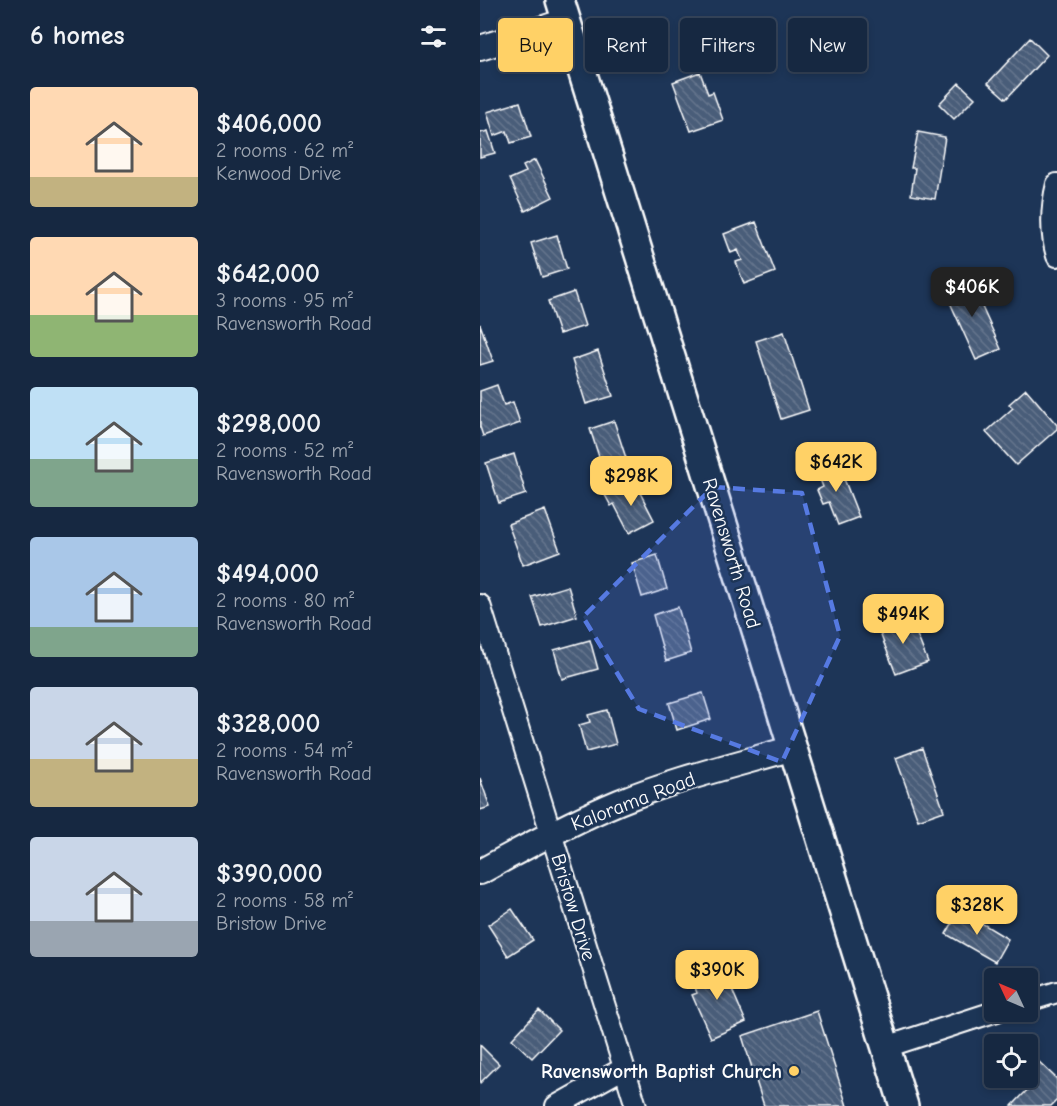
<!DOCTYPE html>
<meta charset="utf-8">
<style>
:root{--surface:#162841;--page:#1f3048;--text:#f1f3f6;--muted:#9ea6b1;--line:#35445a;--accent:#ffd166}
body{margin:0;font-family:"Comic Neue",sans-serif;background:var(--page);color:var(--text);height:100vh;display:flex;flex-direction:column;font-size:22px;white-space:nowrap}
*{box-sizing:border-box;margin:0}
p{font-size:20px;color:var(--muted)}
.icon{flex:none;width:33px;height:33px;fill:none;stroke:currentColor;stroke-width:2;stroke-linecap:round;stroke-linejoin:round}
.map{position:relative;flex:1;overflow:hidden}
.panel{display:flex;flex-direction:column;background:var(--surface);width:480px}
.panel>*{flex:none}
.top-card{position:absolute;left:18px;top:18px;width:468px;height:54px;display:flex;gap:12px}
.needle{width:39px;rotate:314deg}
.controls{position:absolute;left:504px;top:968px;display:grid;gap:12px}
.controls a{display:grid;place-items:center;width:54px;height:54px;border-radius:6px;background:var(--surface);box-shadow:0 3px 9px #0003,0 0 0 2px var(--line);font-size:30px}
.price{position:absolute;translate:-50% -51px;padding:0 14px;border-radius:12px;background:var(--accent);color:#111;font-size:20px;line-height:39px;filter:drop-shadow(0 2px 3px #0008)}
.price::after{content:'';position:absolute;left:50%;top:36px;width:18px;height:14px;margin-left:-9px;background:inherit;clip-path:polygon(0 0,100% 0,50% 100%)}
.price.current{background:#222;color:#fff}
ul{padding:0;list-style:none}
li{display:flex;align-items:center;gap:18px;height:150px;padding:0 30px}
li span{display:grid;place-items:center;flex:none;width:168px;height:120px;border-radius:6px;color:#555}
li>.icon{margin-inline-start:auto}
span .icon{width:72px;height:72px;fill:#fffc;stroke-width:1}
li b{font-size:26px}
h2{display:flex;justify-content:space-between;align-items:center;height:72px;padding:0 30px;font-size:26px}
.chip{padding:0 21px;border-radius:6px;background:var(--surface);box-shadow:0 3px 9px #0003,0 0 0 2px var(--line);font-size:21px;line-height:54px}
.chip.current{background:var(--accent);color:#111}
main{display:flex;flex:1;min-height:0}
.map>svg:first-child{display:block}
.building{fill:url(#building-back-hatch);stroke:#fff;stroke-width:1.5}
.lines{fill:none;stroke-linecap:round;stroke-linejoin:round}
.minor-casing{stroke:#fff;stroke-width:24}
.tertiary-casing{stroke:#fff;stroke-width:28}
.secondary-casing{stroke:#fff;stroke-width:32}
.minor{stroke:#1d3557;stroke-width:20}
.tertiary{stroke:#1d3557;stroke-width:24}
.secondary{stroke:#1d3557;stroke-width:27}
.marked{fill:#567ae2;fill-opacity:0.2;stroke:#567ae2;stroke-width:4.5;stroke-dasharray:12 8;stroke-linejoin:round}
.poi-dot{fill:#ffd166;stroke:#1d3557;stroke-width:2}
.labels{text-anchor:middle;stroke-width:5;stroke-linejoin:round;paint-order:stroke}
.street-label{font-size:20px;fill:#fff;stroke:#1d3557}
.poi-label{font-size:20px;font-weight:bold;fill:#fff;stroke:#1d3557;text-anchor:end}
</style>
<main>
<section class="panel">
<h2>6 homes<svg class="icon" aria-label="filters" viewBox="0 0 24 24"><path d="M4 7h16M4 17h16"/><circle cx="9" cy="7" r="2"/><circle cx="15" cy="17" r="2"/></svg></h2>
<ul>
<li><span style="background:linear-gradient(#ffd9b3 75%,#c2b280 0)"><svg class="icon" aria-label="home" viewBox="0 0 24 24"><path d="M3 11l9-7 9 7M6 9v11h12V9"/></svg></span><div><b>$406,000</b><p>2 rooms · 62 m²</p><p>Kenwood Drive</p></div></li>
<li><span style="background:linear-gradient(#ffd9b3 65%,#8fb573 0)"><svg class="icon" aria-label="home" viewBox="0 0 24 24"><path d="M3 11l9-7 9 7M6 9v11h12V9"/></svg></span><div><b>$642,000</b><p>3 rooms · 95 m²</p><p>Ravensworth Road</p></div></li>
<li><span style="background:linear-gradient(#bfe0f5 60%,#7fa58c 0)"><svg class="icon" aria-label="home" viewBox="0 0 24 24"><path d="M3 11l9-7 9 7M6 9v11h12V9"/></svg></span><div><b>$298,000</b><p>2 rooms · 52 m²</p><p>Ravensworth Road</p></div></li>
<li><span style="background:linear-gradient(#a9c7e8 75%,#7fa58c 0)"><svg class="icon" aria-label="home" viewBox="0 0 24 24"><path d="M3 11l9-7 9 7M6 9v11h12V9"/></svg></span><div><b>$494,000</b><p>2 rooms · 80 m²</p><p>Ravensworth Road</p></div></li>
<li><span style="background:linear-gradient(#c9d6e8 60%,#c2b280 0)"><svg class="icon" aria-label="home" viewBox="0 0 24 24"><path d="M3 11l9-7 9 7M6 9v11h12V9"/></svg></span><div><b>$328,000</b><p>2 rooms · 54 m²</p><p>Ravensworth Road</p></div></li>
<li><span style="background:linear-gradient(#c9d6e8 70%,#9aa5b1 0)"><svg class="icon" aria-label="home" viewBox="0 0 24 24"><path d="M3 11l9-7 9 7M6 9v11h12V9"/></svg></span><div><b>$390,000</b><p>2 rooms · 58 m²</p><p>Bristow Drive</p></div></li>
</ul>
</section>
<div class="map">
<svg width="577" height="1106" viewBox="0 0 577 1106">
<defs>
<pattern id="building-back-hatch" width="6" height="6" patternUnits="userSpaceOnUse" patternTransform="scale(1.5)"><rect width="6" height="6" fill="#4a5d79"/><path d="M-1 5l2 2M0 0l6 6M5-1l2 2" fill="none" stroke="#65758d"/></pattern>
</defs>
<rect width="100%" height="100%" fill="#1d3557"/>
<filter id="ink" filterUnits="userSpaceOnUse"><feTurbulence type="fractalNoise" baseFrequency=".0167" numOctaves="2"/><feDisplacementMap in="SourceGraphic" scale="12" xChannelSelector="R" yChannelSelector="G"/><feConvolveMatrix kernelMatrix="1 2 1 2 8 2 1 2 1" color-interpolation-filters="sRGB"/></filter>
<g filter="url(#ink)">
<!-- building -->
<path class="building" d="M550,38l17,17 -41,44 -18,-16z
M220,72l8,22 5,-2 10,28 -32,11 -18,-49z
M479,83l16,15 -21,21 -15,-15z
M40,102l11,35 -20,6 -4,-12 -13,5 -7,-24z
M8,131l7,22 -15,4v-24z
M438,132l27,5 -10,62 -24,-4 4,-27h-4z
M55,160l18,37 -28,14 -15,-32 16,-7 -3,-6z
M276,222l19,50 -31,12 -8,-22 6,-2 -4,-10 -7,3 -7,-19z
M77,235l10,34 -25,8 -11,-34z
M488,276l33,73 -25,11 -33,-73z
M94,292l11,34 -26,8 -11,-33z
M0,324l13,37 -13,4z
M304,332l25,78 -28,9 -25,-78z
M118,351l15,45 -27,8 -14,-44z
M17,385l7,20 9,-3 7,21 -37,13 -3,-9v-36z
M546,389l31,36v4l-41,36 -30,-33 27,-24 -4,-4z
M134,421l12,37 -24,8 -12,-37z
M34,454l12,40 -27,9 -13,-40z
M357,461l22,56 -21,8 -9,-23 -6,2 -6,-14 6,-3 -7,-18z
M154,481l20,39 -25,13 -15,-29 -3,2 -6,-11z
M65,510l15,41 -37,14 -15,-41z
M177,555l10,34 -25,8 -10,-34z
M88,586l9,30 -35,11 -10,-30z
M198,607l13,46 -25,8 -13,-46z
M429,615l19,47 -32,12 -18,-46z
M110,640l8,29 -36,10 -8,-29z
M223,693l8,26 -34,11 -8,-27z
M127,710l9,34 -30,8 -7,-27 11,-3 -2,-7z
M442,748l22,63 -26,9 -22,-62z
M0,778l10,29 -10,3z
M32,909l21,31 -25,16 -20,-31z
M480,910l48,29 -13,23 -49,-28z
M241,964l25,58 -35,16 -19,-43 5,-2 -6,-16z
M59,1010l20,20 -27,28 -20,-19z
M337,1011l30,95h-83l-22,-70z
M0,1045l19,19 -19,19z
M554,1057l23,22v21l-6,6h-39l20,-21 -9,-8h5v-13z"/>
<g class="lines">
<!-- minor casing -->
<g class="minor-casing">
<path id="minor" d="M577,184c-6,24 -7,48 0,72
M0,605l156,501
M548,1001l29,-9
M406,1047l111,-36
M76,1106l68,-38"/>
</g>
<!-- tertiary casing -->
<g class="tertiary-casing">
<path id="tertiary" d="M0,48l86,-27
M0,872c45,-25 91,-50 139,-70 56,-23 116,-37 174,-54"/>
</g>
<!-- secondary casing -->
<g class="secondary-casing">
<path id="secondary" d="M80,0l344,1106"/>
</g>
<!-- minor -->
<use href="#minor" class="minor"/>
<!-- tertiary -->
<use href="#tertiary" class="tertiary"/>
<!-- secondary -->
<use href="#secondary" class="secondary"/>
</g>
</g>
<!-- marked area -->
<path class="marked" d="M233,487l89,6 38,143 -58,126 -143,-53 -56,-92z"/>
<!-- markers -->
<circle class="poi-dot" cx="314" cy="1071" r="6"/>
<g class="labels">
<!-- street labels -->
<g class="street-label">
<text transform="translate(252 553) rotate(73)" y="7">Ravensworth Road</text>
<text transform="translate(153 801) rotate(-21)" y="7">Kalorama Road</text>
<text transform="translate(94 907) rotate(73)" y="7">Bristow Drive</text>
</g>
<!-- poi labels -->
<g class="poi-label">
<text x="302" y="1078">Ravensworth Baptist Church</text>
</g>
</g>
</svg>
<div class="controls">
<a><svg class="needle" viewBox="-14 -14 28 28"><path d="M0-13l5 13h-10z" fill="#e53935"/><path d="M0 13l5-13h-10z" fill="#9ea6b1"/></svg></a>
<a><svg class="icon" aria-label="locate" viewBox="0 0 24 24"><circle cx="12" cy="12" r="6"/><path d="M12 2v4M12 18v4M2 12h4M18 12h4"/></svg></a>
</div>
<b class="price current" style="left:492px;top:318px">$406K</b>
<b class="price" style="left:356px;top:493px">$642K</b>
<b class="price" style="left:151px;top:507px">$298K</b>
<b class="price" style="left:423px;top:645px">$494K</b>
<b class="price" style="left:497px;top:936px">$328K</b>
<b class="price" style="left:237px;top:1001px">$390K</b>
<div class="top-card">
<a class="chip current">Buy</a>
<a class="chip">Rent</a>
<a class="chip">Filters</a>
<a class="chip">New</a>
</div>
</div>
</main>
